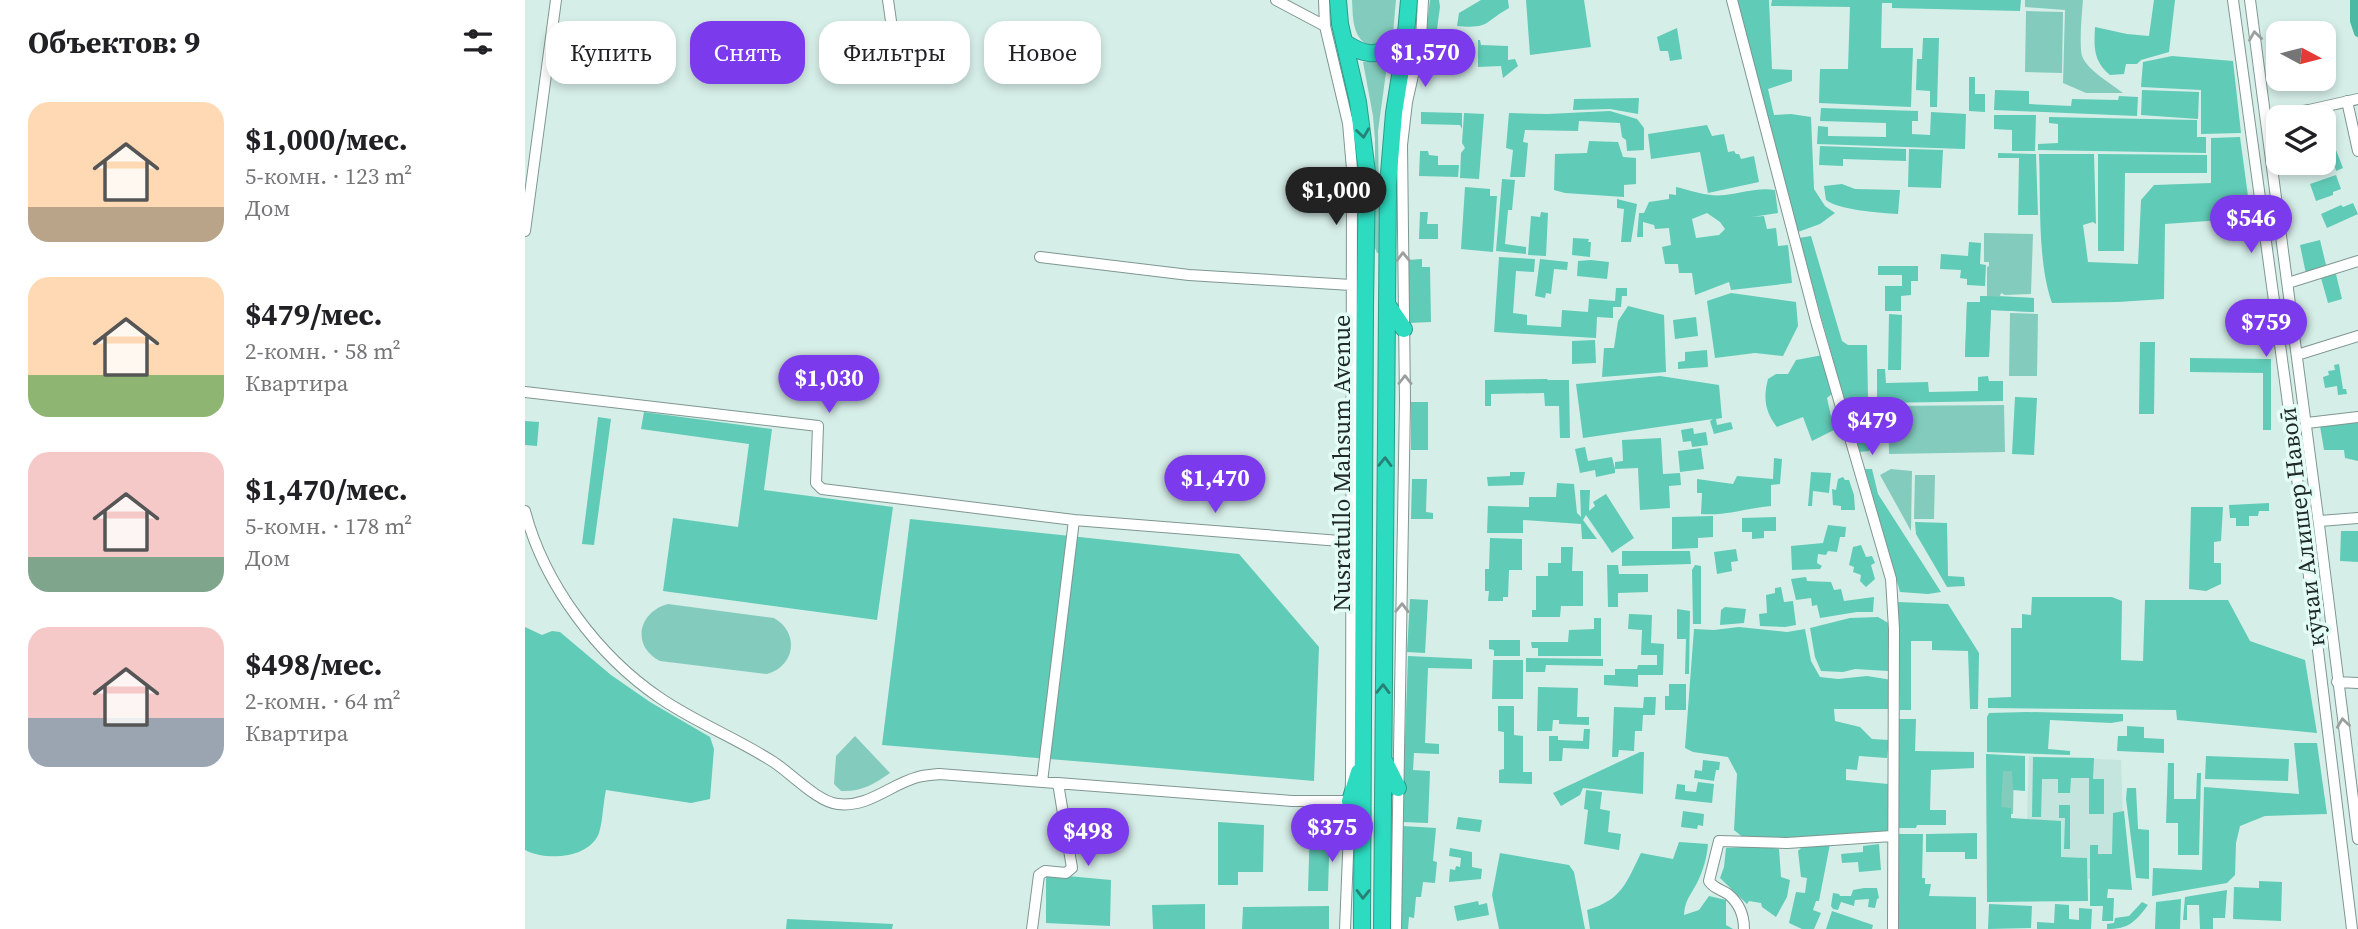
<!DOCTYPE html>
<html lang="ru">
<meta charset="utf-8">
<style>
:root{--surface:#fff;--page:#f2f2f2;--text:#202124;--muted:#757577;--accent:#7c3aed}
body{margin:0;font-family:"Source Serif 4",serif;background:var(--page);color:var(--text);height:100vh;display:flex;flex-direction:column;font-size:26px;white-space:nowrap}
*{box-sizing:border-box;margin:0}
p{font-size:23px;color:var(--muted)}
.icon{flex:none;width:38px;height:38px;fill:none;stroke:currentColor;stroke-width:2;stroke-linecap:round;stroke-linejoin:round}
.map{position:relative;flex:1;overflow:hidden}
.panel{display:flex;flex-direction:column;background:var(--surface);width:525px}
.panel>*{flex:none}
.hud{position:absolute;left:21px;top:21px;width:665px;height:63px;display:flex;gap:14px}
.needle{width:46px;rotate:97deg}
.buttons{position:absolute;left:1741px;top:21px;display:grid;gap:14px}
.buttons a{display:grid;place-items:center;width:70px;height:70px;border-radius:14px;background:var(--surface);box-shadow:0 4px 10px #0003;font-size:35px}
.price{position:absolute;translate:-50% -60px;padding:0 16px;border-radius:24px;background:var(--accent);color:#fff;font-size:23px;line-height:46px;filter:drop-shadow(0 2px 4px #0008)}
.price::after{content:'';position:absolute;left:50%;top:42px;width:21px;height:16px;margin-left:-10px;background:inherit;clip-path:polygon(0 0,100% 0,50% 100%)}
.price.selected{background:#222;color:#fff}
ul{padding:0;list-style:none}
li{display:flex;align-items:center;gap:21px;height:175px;padding:0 28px}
li span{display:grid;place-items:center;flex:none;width:196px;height:140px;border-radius:21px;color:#555}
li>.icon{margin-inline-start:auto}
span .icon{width:84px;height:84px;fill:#fffc;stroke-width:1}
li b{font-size:30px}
h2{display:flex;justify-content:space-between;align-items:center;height:84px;padding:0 28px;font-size:30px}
.chip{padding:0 24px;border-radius:21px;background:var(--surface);box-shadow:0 4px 10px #0003;font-size:24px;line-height:63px}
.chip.selected{background:var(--accent);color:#fff}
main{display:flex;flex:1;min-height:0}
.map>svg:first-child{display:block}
.built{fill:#c4e5dd}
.green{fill:#83ccbd}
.forest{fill:#60cbb7;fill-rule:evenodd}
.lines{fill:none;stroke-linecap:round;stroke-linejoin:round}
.canal{stroke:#4cb9a5;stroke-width:8}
.minor-casing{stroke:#7f9691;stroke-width:12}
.highway-casing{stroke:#289d8b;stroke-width:18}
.minor{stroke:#fff;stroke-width:10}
.highway{stroke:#2ddbc1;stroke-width:16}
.oneway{stroke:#9b9f9e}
.oneway2{stroke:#268274}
.labels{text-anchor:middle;stroke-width:7;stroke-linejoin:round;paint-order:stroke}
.street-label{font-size:24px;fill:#202927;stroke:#e3fcf6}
</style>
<main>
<section class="panel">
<h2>Объектов: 9<svg class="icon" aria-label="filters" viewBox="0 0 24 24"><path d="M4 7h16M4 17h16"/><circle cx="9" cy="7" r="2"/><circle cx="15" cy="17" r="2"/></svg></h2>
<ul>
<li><span style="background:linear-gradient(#ffd9b3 75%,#b9a48a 0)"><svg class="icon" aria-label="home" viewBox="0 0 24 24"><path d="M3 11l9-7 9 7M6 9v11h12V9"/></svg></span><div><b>$1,000/мес.</b><p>5-комн. · 123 m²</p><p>Дом</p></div></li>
<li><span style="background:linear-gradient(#ffd9b3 70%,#8fb573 0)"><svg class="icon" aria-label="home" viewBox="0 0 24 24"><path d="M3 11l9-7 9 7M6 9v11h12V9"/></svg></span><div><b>$479/мес.</b><p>2-комн. · 58 m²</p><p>Квартира</p></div></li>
<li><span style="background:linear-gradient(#f6c9c9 75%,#7fa58c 0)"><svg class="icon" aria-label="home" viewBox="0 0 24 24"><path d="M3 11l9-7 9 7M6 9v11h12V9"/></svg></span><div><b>$1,470/мес.</b><p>5-комн. · 178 m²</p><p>Дом</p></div></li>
<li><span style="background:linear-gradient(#f6c9c9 65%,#9aa5b1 0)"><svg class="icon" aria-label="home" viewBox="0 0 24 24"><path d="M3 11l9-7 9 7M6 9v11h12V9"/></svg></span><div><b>$498/мес.</b><p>2-комн. · 64 m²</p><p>Квартира</p></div></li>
</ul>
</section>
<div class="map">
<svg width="1833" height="929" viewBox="0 0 1833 929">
<rect width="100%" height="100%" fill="#d6eee8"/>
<!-- built -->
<path class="built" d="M1504,756l92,4 4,121 -37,-2 -1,-21 -26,-1v-36h-8l-1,50 15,1 1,-13h13l-1,33h-12v-12h-15l-1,14h-11v-51h-15v14h-13l1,-37 13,-1z"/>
<!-- green -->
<path class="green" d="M827,0h44l-3,33 -11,11 -14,1c-16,-8 -15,-29 -16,-45z
M1500,0h58c-1,11 -4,46 -1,56 5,14 30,28 41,37h-37l-23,-10 2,-73 -40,-3z
M1501,11l37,1 -1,61 -37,-1z
M863,58l-10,73 2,122h-3l-2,-5v-109l-2,-23 -10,-54 16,-1z
M1459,233l49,1 -2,60 -26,1 -4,-2 -1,3 34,2v14l-43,-2 -2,47h-24l2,-55h13v-6h7v-29l2,-1v-4h-5z
M1485,313l28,1 -1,62h-28z
M1479,405l1,47 -116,2 -1,-48z
M1366,469l21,2 -1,60 -31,-56z
M1390,475h20l-1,44h-20z
M143,604l106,14c26,15 21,48 -7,56l-107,-13c-29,-15 -22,-49 8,-57z
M330,736l35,37c-16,11 -28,19 -49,18l-7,-7 2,-28z
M1465,764l24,1 -1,49 -24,-1z"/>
<!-- forest -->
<path class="forest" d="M905,0h9l1,7 -5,37 -10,-2z
M956,0h27l1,8c-25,14 -19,21 -52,18l2,-13z
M1001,0h58l7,47 -61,8z
M1211,0h33l3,69 20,1v11l-24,8 6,26 17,-1 20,3 3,72 11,17 10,7 -15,11 -22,8z
M1247,0h249l-1,11 -128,-3v-5h-10l-1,45h32l-2,59 -92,-4 1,-34h28l2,-62 -79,-1z
M1629,0h21l-6,52 -28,8 -4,4h-11l-2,10 -14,1c-17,-14 -16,-28 -15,-48l32,7 22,2z
M1152,28l5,31 -12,2 -2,-10h-8l-3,-14z
M1398,38h16l-2,69h-7v-16l-14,-1 1,-31h5z
M953,40h2l1,5 27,1v14l7,-1 3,7 -15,12 -2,-12 -23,1z
M1647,56l61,5 8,72 -40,1v-44l-60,-3 2,-25z
M1444,77h6v17h10v18l-16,-1z
M1470,90l34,1v13l42,2 1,-7 46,1 1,-4 19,1 -1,19 -143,-6z
M1617,90l57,2 -1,27 -57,-4z
M1114,98l-1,16 -28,-5 -37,1 1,-11z
M1296,108l97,3v10h-6v13l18,1 1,-23 35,2 -1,35 -148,-5 1,-18 10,1v9l58,1v-14l-66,-2z
M1085,111l27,8 7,9v22l-17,1 -1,-11 -4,-3 -2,-14 -41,-2 -1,10 -53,-1 -2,12 5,1 -3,34h-15l3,-27 -7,-2 3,-35 38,1z
M896,112l41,1v16l-2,-4 -39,-1z
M939,113l20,1 -5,65 -19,-1 1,-25 4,-5 -3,-5z
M1469,115h42l-1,36h-23v-21l-18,-1z
M1524,117l148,3v17h9v16l-168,-3v-6l20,-1v-19l-9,-1z
M1182,125l5,11 12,-2 4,18 6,-1 2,3h3l2,5 13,-3 5,26 -51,11 -8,-41 -49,7 -3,-25z
M1715,137l11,81 -86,6 -1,75 -46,3 -66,1c-15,-42 -11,-104 -13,-149h55l2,70 -3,-2 -10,3 5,37 50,2 3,-64 13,-15 57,-2v-45z
M1064,141l29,1 5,15 13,1v26l-12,1v12l-59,-4 -11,-3 1,-36 32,-1z
M1295,146l86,3v12l-63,-2v7l-24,-1z
M1384,149l34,1 -2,38 -33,-1z
M1811,150l7,18 -7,3 -1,-4 -23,8 -3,-8 4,-2 2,3 15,-6 -2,-9z
M895,151h8l1,4 9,1v9h21l-1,12 -39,-1z
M1473,153l38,1 2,61h-20l1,-57h-21z
M1573,154l109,1v18h-82l-1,78h-26z
M1811,175l5,14 -8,3v3l-17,6 -6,-17z
M977,179l13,1 -3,30h-4l-3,34 21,3v7l-30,-3z
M1317,184l13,5 45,1 -2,24c-18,-1 -59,-4 -72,-14l-2,-14z
M940,187l25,2v7h7l-4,56 -32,-3z
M1151,187c17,4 32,10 49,8 17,-2 33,-8 50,-5l3,23 -26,4 12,-1 3,13 9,-1 2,18 10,-1 4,38 -61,7 -2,-8 -34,13 -3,-22h-13l-1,-9h-13l-3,-17 9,-2 -2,-17 -14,1 -1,-4 -11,-3v15h-6l2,-24h5l5,-11 20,-3v-5l7,1zM1182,213l13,9 5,7 -6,6 -23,3 -4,-19z
M1092,199l20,5 -6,38h-10l3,-33 -7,-1z
M1828,203l5,11 -31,14 -6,-14 20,-9 2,2z
M895,212h8l-1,12h11v15h-19z
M1016,212l7,1 -2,43 -18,-1 3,-39 9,1z
M1286,236l31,105 6,4h19l2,106 -10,1 -60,-214z
M1048,238l16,1 -1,3h3l-1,15 -18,-2z
M1795,240l7,29 -21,5 -6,-29z
M1444,242l12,1 -1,21 6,1 -1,21 -18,-1v-6l-7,-1 1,-8 -21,-1 1,-15 27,2z
M974,257l36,2 -1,13 -18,-1 -3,42 14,2v10l34,2 1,-17 26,2 1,-13 26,2 1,-13h11v8h-5l-1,11h-8v11l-16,-1 -1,21 -102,-6z
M897,259v8h8l1,55 -22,1 -1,-63z
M1015,259l28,3 -1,8 -13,-1 -3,25 -5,-1 -1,5 -10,-2z
M1066,260l18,2 -2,17 -30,-3 1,-15z
M1353,266h40v15h-7v14l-10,1v15h-16v-25h17v-11h-24z
M1811,274l6,25 -14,4 -7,-25z
M1206,293l65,9 2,24 -15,30 -28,-3 -40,5 -8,-57z
M1455,296l54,2v14l-43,-2 -2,47h-24l2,-55h13z
M1103,306l36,9 2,57 -64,5 2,-29h10l4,-27z
M1364,314l13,1 -1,55h-13z
M1171,317l2,19 -23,3 -2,-19z
M1070,340l1,23 -24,1v-23z
M1615,342h15l-1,72h-15z
M1182,350l1,17 -30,2v-7l7,-1v-9z
M1298,355l10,38 -6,5 7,32 -22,11 -9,-24 -26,10c-12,-15 -14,-29 -9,-48l8,-5h12l8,-14z
M1665,358l81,1v71h-8v-57l-73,-1z
M1814,364l4,25h3l1,5 -9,1 -1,-9 -12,2 -2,-11 6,-2 -1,-4 7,-1 -1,-5z
M1352,369h8l1,14 42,-1 1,10 49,-1v-14l10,-1 1,5h14v20l-126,2z
M1135,376l59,9 3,33 -6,1 1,6 14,-3 2,7 -19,5 -4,-13 3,-2 -130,19 -7,-54z
M1022,379l1,1h21l1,58h-10l-1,-32h-14l-1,-13 -53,1v12h-6v-26z
M1490,397l22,1 -3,57 -22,-1z
M886,402h17v48h-17z
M119,412l128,17 -8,61 129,17 -16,113 -214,-29 10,-73 65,9 11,-83 -108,-15z
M73,417l13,2 -17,126 -12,-1z
M1833,420v41l-13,-3 -1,-8h-20l-4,-24z
M0,421l14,1 -2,24 -12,-1z
M1168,428l1,6 12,-2 2,13 -16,2 -1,-6 -8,1 -2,-12z
M1136,438l2,36 17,-1 1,12 -12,1 1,22 -30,2 -2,-42 -23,1v4l-19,4 -1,-7 -15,3 -5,-24 10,-2 3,14 24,-4 3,12v-7l8,-1 -1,-21z
M1176,448l3,21 -24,3 -2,-21z
M1249,458l8,1 -2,25 -9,1v21c-24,2 -45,10 -70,8l1,-21h-5v-14l36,5 4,-8 36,3z
M1340,469h7l6,25 63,98 -13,2 -28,-2z
M985,472h15l-2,13 -35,1 -1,-9 23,-1z
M1286,472l20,1 -2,20 -16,-2 -1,15h-4z
M1318,477l2,3h4l5,15 1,15h-14v-4l-8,-1 -1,-16 4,1 2,-11z
M887,479h15l-1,33 7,1v6h-22z
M1032,483l17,1 3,29 4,4 -1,-27h10l-1,21 6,-5 -2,-4 13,-8 28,44 -22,15 -26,-38 -3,5 14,19h-15l-1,-15 -58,-4v13h-36l1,-27 41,1v-10h27z
M1744,503v8h-10l-1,5h-9v10h-13v-8h-6l-1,-13z
M1666,507h32l-2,34 -7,1v21h7v21l-15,7 -17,-2z
M1188,516v21l-15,1v10l-26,1v-32z
M1251,517v14h-12v7l-12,1v-7h-10v-14z
M385,519l329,35 80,93 -5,134 -432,-36z
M1390,522l32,1 1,53 16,1 1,9 -18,1 -31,-53z
M1303,525l18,2 -1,10h-5l-3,15 -9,-1 -2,4 -8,-1 -1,9 5,3 -2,3 -28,1 -1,-24 32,-3z
M1816,531h17v31l-18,-1z
M965,538l32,1v31h-13l-1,27h-5v4h-15l1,-10h-4v-22h4z
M1336,545l5,12 6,-1 3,7 -4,2 4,14 -9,8 -6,-6 1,-6 -8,-3 1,-5 -5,-2 4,-18z
M1036,547h12l-1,24h11v35h-22l-1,11h-28v-7h4v-34h12v-13h13z
M1211,549l2,12 -7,1 1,9 -15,3 -3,-22z
M1097,551h68l1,13 -69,2z
M1082,565h11l1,9h29v18l-30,1v14h-10z
M1170,565l6,1v58h-8l-1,-54z
M1281,577l1,4 24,1 3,8 7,-1 3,12 30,-4 -1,15h-16l-37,6 -3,-13 -5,1 -1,-8 -15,2 -5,-21z
M1256,587l3,15 9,-1 3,24 -11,2 -25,-1 -1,-12 8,-1 -1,-18 9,-2v-5z
M1507,597h80l10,4 -1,59 22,1 2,-61h83l22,41 55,19 12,73 -140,-13 -1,-10 -188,-2v-10l23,-1v-69h11v-14l9,1z
M885,599l18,1 -3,53 -18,-1z
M1373,602l50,2 31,49 -1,56h-8l-2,-58 -36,-1v-9h-21v69h-11z
M1200,607l21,2 -2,14 -24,2 1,-15z
M1152,609l13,2 -1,63h-4l1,-35h-9z
M1104,614l23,1 -1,28 13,1 -1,31h-25v12l-34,-2v-10h11v-6h22l1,-4h19v-10h-16l1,-25 -14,-1z
M1353,617l12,7 -2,47 -33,-2 -12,3 -22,-1 -6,-14 -5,-29 40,-10z
M1069,618h7v38h-63v-8h-6l-1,-6h37l1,-12 25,-1z
M0,627l17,8 10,-4 8,1 51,43 39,27 60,35 4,12 -4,50 -19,4 -85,-13c-3,13 -3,30 -7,43 -10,26 -53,28 -74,17z
M1214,627l48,5 18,-3 6,32 9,16 18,2 29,-3 25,4 -3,29h-55l1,12 25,6 12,12 17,1 -2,18 -28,-2 -2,14 -11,-1v11l42,4 1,50 -144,5 -11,-9 3,-56 -9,-17 -35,-5 -8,-4 9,-119 20,1z
M964,640h31v16h-26v-6l-5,-1z
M883,656l64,3v10l-44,-1 -3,75 14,1v10l-25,-1 -1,17 17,1 -2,52 -26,-1z
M1001,658l77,1v7l-57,-1 -1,7h-19z
M968,660h30v39h-31z
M1144,684h17v26h-21v-14h4z
M1013,687l40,1 -1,29h12v8l-30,-1v-4h-6l-1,11h-15z
M1119,697h12l-1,18h-12l-1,16h-7l-1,20 -15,-1 -1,7h-6l2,-50 29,1z
M973,706h16v29l9,1v36h9v12l-33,-1v-13l5,-1v-37l-6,-1z
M1502,712l96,2v7l-12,2 -61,-3 -2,29 22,2v4l-83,-3v-35l2,-4z
M1373,719h18l-1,32 59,1v16l-43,2 -1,40h16v15h-29l-1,3h-20z
M1602,726l17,1v11l20,1v14l-47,-2 1,-15h9z
M1059,729h6l-1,20 -26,-1 -1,13h-13v-25h9v4l25,1z
M1769,743h23l10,71 -62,2 -25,10 -4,17 -1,32 -8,8 -75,13 1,-28 49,2 2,-83 95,7z
M1115,752h4l-1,42 -60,-6 -3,7 -19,11 -8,-13z
M1461,754l39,2v35l-12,-1 -1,-19h-9l-2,36 10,1v10l50,3v36l26,1 1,43 -101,1z
M1681,756l83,3 -1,22 -83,-2z
M1508,757l61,1 -1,21h11v35h-15v-36h-18l-1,15h-12v-14h-16l-1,38h-9z
M1178,760l17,2 -1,8h-3l-2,11 -20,-3 1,-8 7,1z
M1643,763h6v36h22l1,-26h4l-2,82h-21v-32h-12z
M1173,782l16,2 -2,19 -37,-4 2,-15 8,1v6l11,1z
M1602,788h9l2,41 11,1v49l-13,-1 -10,-79z
M1061,790l16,2 -2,17 10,2 -2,21 13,2 -2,16 -35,-6 4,-34 -4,-1z
M1534,805h11v44h-6l1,-31h-6z
M1158,811l21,3 -1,12 -5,-1 -1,4 -16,-2z
M1599,811l8,79 -24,-1 -1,9h7l-1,23h-11l1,-15h-13v-61h8v9h14l1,-41z
M933,817l24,3 -2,12 -24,-3z
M693,822l46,3 -1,47h-25v13h-20z
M785,825h20l-2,66h-20z
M878,826l33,2 -3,33 4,1 -2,21 -12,-1 -2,15h-5l-2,21 -5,-1 -1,12h-13z
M1452,833v26h-12v-7h-39v-18z
M1373,834h25l-1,44h3v6h6l-2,12 47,1v32h-78z
M1154,842l29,2c-1,14 -5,27 -11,39 -7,13 -12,17 -13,32l15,-5 10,-14 17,4v25l7,4h-143l-3,-19c35,-10 39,-27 54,-57l32,6z
M1305,844l-11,57h-3l-3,9 8,3 -7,16h-12l-13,-6 7,-31 9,1 2,-15 -6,-1 -3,-26 4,-4z
M1354,844l2,26 -22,2 -1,-10 -16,1 -1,-9 22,-2v-6z
M1235,846l19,3 2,28 9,3 -3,17 -11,20 -14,-10 -1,-4 -12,-2 -2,3 -27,-26 4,-11 2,-19z
M925,848l22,4v15l10,2 -1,10 -32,3 1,-13 5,1 1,-4 4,1 1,-9 -12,-2z
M975,853l69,12 5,7 11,57h-86l-7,-34z
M521,874l65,6 -1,46 -64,-3z
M1734,881l23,1 -1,39 -48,-2 1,-32 25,1z
M1339,888h13l2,10 -2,1 -2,9 -7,-1 1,-8 -14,1 -1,6 -13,-4 -3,8 -5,-1 -2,-3 2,-13 6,1 1,2h11l2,-6z
M1702,890l-2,28h-12v11h-13l-1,-24h-12v15h-4l2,-23z
M1656,899l-1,30h-25l1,-27z
M953,901l1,4 8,-2 2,12 -32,6 -3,-15z
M1617,902l6,3c-13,17 -19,24 -41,24v-5l7,-1 1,-5 14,-2z
M680,904v25h-52l-1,-24z
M1464,904l43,2 -1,22 -43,1z
M1530,904l14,1v14l10,1v-12l13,1 -1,20h-54v-7l17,1z
M804,906v23h-87l1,-22z
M1307,911l41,14 -1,4h-46z
M262,919l106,5 -1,5h-106z"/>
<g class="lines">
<!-- canal -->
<path class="canal" d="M1829,0v21l4,12"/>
<!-- minor casing -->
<g class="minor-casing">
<path id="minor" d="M363,0l3,21
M751,0l49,26
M799,0l1,26 23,97 4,46 -1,612 -6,148
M1207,0l84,321 75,258 3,50 -1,300
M1708,0l54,396 65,533
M1725,0c38,280 74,559 108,839
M1822,101l11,50
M1741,117l43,-7 49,-11
M0,231l31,-231
M515,257l149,18 162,10
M1763,283l70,-22
M1772,355l61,-19
M0,392l293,34 -2,57 6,6 252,31 279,22
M1782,423l51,-6
M0,511c19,73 73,145 135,187 35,24 76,40 112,63 18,11 45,41 66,43 30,4 53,-20 80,-27 7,-2 14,-2 21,-3l353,27h58
M1795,521l38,-3
M1812,682l21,1
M517,782l32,-262
M507,929l7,-54 6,-4 21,2 6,-5 -14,-85
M871,929l9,-528 -3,-256 5,-43 14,-62 2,-40
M1219,929c0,-14 -5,-26 -16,-35 -7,-5 -14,-5 -19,-13l10,-40 68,2 105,-7"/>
</g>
<!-- highway casing -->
<g class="highway-casing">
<path id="highway" d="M813,0l2,24 18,78 9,70 -2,135 -3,622
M819,42c27,18 33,11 61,2
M862,304l17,25
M860,762l13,26
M825,801l9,-29
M857,929l6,-744 6,-72 11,-69 4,-44"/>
</g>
<!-- minor -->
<use href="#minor" class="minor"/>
<!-- highway -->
<use href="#highway" class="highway"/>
</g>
<!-- one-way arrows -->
<defs><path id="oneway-chevron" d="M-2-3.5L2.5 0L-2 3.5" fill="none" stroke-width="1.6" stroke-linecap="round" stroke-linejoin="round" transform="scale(1.75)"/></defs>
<g class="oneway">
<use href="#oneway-chevron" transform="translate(1730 36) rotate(-98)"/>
<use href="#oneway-chevron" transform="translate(878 257) rotate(-91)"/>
<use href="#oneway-chevron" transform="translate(880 380) rotate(-90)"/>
<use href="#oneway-chevron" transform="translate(877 608) rotate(-89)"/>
<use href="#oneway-chevron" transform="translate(1818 723) rotate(-98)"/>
</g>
<g class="oneway2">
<use href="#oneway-chevron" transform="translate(838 133) rotate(82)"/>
<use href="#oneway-chevron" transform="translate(860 462) rotate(-89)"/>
<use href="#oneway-chevron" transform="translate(858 689) rotate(-89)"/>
<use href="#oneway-chevron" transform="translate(838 894) rotate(91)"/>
</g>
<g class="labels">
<!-- street labels -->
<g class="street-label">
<text transform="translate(817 463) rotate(-90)" y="8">Nusratullo Mahsum Avenue</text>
<text transform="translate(1777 527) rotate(-97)" y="8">кӯчаи Алишер Навоӣ</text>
</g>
</g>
</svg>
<div class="buttons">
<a><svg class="needle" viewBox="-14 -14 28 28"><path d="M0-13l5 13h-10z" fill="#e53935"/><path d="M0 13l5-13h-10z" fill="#757577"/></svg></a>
<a><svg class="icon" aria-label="layers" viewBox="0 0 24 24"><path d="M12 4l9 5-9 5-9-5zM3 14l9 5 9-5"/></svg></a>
</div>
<b class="price" style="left:900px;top:89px">$1,570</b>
<b class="price selected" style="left:811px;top:227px">$1,000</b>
<b class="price" style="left:1726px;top:255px">$546</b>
<b class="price" style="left:1741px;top:359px">$759</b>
<b class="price" style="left:304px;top:415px">$1,030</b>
<b class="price" style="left:1347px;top:457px">$479</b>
<b class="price" style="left:690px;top:515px">$1,470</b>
<b class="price" style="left:807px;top:864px">$375</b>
<b class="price" style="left:563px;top:868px">$498</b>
<div class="hud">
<a class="chip">Купить</a>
<a class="chip selected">Снять</a>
<a class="chip">Фильтры</a>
<a class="chip">Новое</a>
</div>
</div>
</main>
